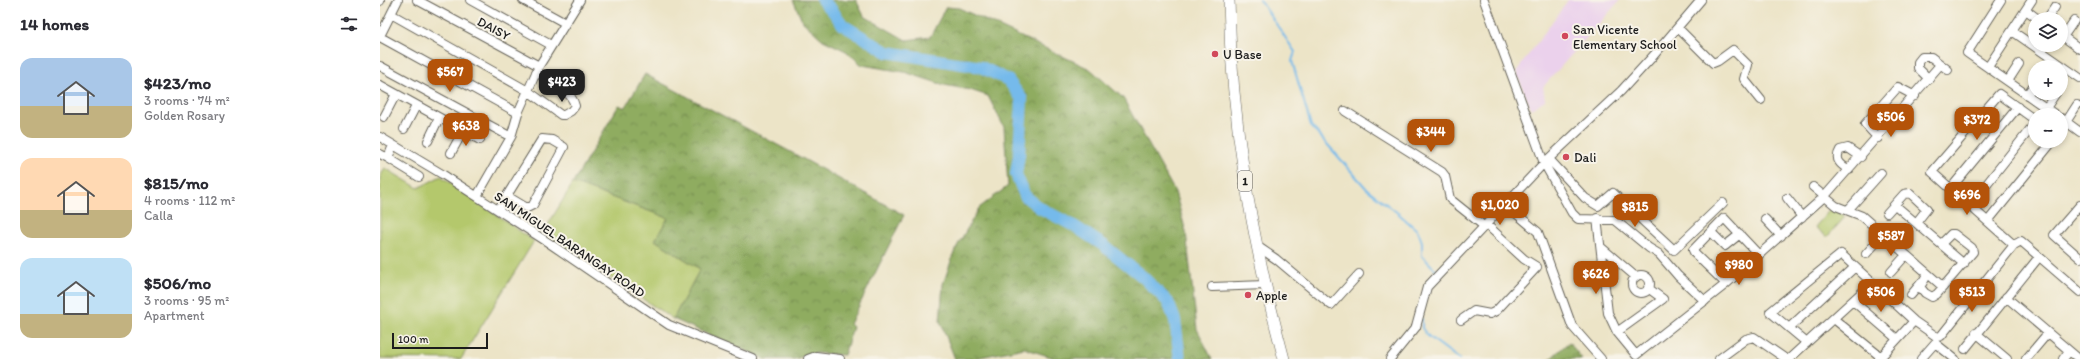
<!DOCTYPE html>
<meta charset="utf-8">
<style>
:root{--surface:#fff;--page:#f7f7f7;--text:#2b2b33;--muted:#7c7c81;--accent:#b45309}
body{margin:0;font-family:Itim,sans-serif;background:var(--page);color:var(--text);height:100vh;display:flex;flex-direction:column;font-size:15px;white-space:nowrap}
*{box-sizing:border-box;margin:0}
p{font-size:13px;color:var(--muted)}
.icon{flex:none;width:22px;height:22px;fill:none;stroke:currentColor;stroke-width:2;stroke-linecap:round;stroke-linejoin:round}
.map{position:relative;flex:1;overflow:hidden}
.sheet{display:flex;flex-direction:column;background:var(--surface);width:380px}
.sheet>*{flex:none}
.tools{position:absolute;left:1648px;top:12px;display:grid;gap:8px}
.tools a{display:grid;place-items:center;width:40px;height:40px;border-radius:50%;background:var(--surface);box-shadow:0 2px 6px #0003;font-size:20px}
.scale{position:absolute;left:12px;bottom:10px;width:96px;box-sizing:border-box;padding-left:4px;border:2px solid #1c1c1c;border-top:0;font-size:11px;line-height:14px;white-space:nowrap;color:#1c1c1c;-webkit-text-stroke:3px #f7f3e8;paint-order:stroke}
.price{position:absolute;translate:-50% -34px;padding:0 9px;border-radius:8px;background:var(--accent);color:#fff;font-size:13px;line-height:26px;filter:drop-shadow(0 1px 2px #0008)}
.price::after{content:'';position:absolute;left:50%;top:24px;width:12px;height:9px;margin-left:-6px;background:inherit;clip-path:polygon(0 0,100% 0,50% 100%)}
.price.current{background:#222;color:#fff}
ul{padding:0;list-style:none}
li{display:flex;align-items:center;gap:12px;height:100px;padding:0 20px}
li span{display:grid;place-items:center;flex:none;width:112px;height:80px;border-radius:12px;color:#555}
li>.icon{margin-inline-start:auto}
span .icon{width:48px;height:48px;fill:#fffc;stroke-width:1}
li b{font-size:17px}
h2{display:flex;justify-content:space-between;align-items:center;height:48px;padding:0 20px;font-size:17px}
main{display:flex;flex:1;min-height:0}
.map>svg:first-child{display:block}
.built{fill:#ebd1ec}
.grass{fill:#b4c86c;stroke:#687244}
.forest{fill:url(#forest-crowns);stroke:#56643e}
.lines{fill:none;stroke-linecap:round;stroke-linejoin:round}
.stream{stroke:#74baeb;stroke-width:2}
.river{stroke:#74baeb;stroke-width:12}
.minor-casing{stroke:#656258;stroke-width:10}
.highway-casing{stroke:#656258;stroke-width:12}
.minor{stroke:#fff;stroke-width:8}
.highway{stroke:#fff;stroke-width:11}
.poi-dot{fill:#d1495b;stroke:#f7f3e8;stroke-width:1.5}
.labels{text-anchor:middle;stroke-width:4;stroke-linejoin:round;paint-order:stroke}
.shield{fill:#f7f3e8;stroke:#5e5c59;stroke-width:1}
.shield-label{font-size:12px;font-weight:bold;fill:#1c1c1c}
.street-label{font-size:13px;fill:#1c1c1c;stroke:#f7f3e8}
.poi-label{font-size:13px;fill:#1c1c1c;stroke:#f7f3e8;text-anchor:start}
</style>
<main>
<section class="sheet">
<h2>14 homes<svg class="icon" aria-label="filters" viewBox="0 0 24 24"><path d="M4 7h16M4 17h16"/><circle cx="9" cy="7" r="2"/><circle cx="15" cy="17" r="2"/></svg></h2>
<ul>
<li><span style="background:linear-gradient(#a9c7e8 60%,#c2b280 0)"><svg class="icon" aria-label="home" viewBox="0 0 24 24"><path d="M3 11l9-7 9 7M6 9v11h12V9"/></svg></span><div><b>$423/mo</b><p>3 rooms · 74 m²</p><p>Golden Rosary</p></div></li>
<li><span style="background:linear-gradient(#ffd9b3 65%,#c2b280 0)"><svg class="icon" aria-label="home" viewBox="0 0 24 24"><path d="M3 11l9-7 9 7M6 9v11h12V9"/></svg></span><div><b>$815/mo</b><p>4 rooms · 112 m²</p><p>Calla</p></div></li>
<li><span style="background:linear-gradient(#bfe0f5 70%,#c2b280 0)"><svg class="icon" aria-label="home" viewBox="0 0 24 24"><path d="M3 11l9-7 9 7M6 9v11h12V9"/></svg></span><div><b>$506/mo</b><p>3 rooms · 95 m²</p><p>Apartment</p></div></li>
</ul>
</section>
<div class="map">
<svg width="1700" height="359" viewBox="0 0 1700 359">
<defs>
<pattern id="forest-crowns" width="20" height="18" patternUnits="userSpaceOnUse"><rect width="20" height="18" fill="#8fac60"/><path d="M2 6a3 3 0 1 1 6 0M12 15a3 3 0 1 1 6 0" fill="none" stroke="#748b4e"/></pattern>
</defs>
<rect width="100%" height="100%" fill="#f7f3e8"/>
<filter id="ink" filterUnits="userSpaceOnUse"><feTurbulence type="fractalNoise" baseFrequency=".025" numOctaves="2"/><feDisplacementMap in="SourceGraphic" scale="8" xChannelSelector="R" yChannelSelector="G"/><feConvolveMatrix kernelMatrix="1 2 1 2 8 2 1 2 1" color-interpolation-filters="sRGB"/></filter>
<filter id="wash" filterUnits="userSpaceOnUse"><feTurbulence type="fractalNoise" baseFrequency=".012" numOctaves="4" result="noise"/><feDisplacementMap in="SourceGraphic" scale="16" xChannelSelector="R" yChannelSelector="G"/><feGaussianBlur stdDeviation="0.9" result="paint"/><feColorMatrix in="noise" values="0 0 0 0 0 0 0 0 0 0 0 0 0 0 0 0 0 1.4 0 .05"/><feComposite in="paint" operator="in"/></filter>
<g filter="url(#wash)">
<rect width="100%" height="100%" fill="#ece4c7"/>
<!-- built -->
<path class="built" d="M1188,0h52l-77,87 2,13 -14,9 -15,-37z"/>
<!-- grass -->
<path class="grass" d="M5,168l33,20 23,-12 93,65 -73,118 -81,-1v-181z
M193,183l95,35 -13,22 45,29 -27,50 -130,-86z
M1453,206l12,11 -18,20 -12,-10z"/>
<!-- forest -->
<path class="forest" d="M413,0h63l8,16 42,24 24,-3 16,-30 13,1 131,61 33,29 52,94 11,40 11,97 15,30h-155l-33,-11 -53,11h-16l-15,-38 3,-37 12,-34 24,-42 29,-22 -4,-59 -16,-31 -18,-6 -26,-5 -40,-13 -42,-7 -16,-14 -23,-11 -20,-18z
M265,74l155,83 104,58 -54,109 3,3 -9,28 -28,-2 -22,6h-29l-92,-40 27,-50 -45,-29 13,-22 -95,-35 46,-78 6,3z
M1189,342l13,17h-32z"/>
<g class="lines">
<!-- stream -->
<path class="stream" d="M880,0l35,52 -3,9 19,65 56,63 32,25 19,17 4,11v14l16,16
M1042,319v9l6,8 31,23"/>
<!-- river -->
<path class="river" d="M442,0l10,10 11,15 44,27 94,15 27,13 14,19 -3,56 -3,19 9,22 15,12 34,18 29,19 40,32 25,25 7,18 5,39"/>
</g>
</g>
<g filter="url(#ink)">
<g class="lines">
<!-- minor casing -->
<g class="minor-casing">
<path id="minor" d="M37,0l122,66
M90,0l81,45
M143,0l42,23
M1104,0l60,163 28,50 6,6 37,1 34,28 10,6 19,22 27,25
M1621,0l-34,53 89,62
M0,1v-1
M1646,10l12,9
M11,14l137,77 33,24h3l7,-4 4,-5c-4,-17 -26,-26 -39,-34
M1667,19l8,-12
M1298,28l35,35 5,-2 15,-11 15,15 -4,14 17,21
M1632,31l68,47
M1681,35l19,14
M0,36l18,-36
M0,37l138,76
M1683,37l11,-16
M0,66l131,71
M1608,67l44,-67
M1549,79l-11,-11v-6l4,-5h9l17,13
M1628,81l11,-17
M0,85l100,55
M1647,95l8,-12
M1666,108l10,-15
M965,111l97,61 3,4 5,23 35,28
M4,117l12,-23
M1681,118l19,14
M1686,122l11,-17
M24,129l12,-23
M0,137l62,37 107,69 120,82 84,34
M1498,138l-13,-14 33,-37 17,9
M48,141l11,-23
M71,153l12,-22
M0,154l8,4 5,-13
M8,158l31,19
M1169,159l36,39 13,8 15,-13 61,57 49,-47
M1469,170c-8,-5 -15,-10 -9,-20l8,-2 13,9
M1433,187l23,19 26,10 81,71
M1571,188l67,-81
M97,196l34,-59 7,-24 21,-47 41,-66
M1407,198l15,19
M1126,205l32,27 34,94 29,33
M1515,205l69,59
M1590,205l65,-82
M1700,205l-26,30 26,23
M118,210l44,-71 10,1 12,7 -31,58 -6,3 -20,-12
M1468,210l33,-37
M1507,213l17,-19 6,-1 17,16 -11,14
M1217,218l11,95 9,19 19,23 90,-71 98,-87 116,-132
M1385,219l16,17
M1608,221l65,-80
M1331,232l14,14 15,-12
M1634,245l-82,-73 67,-78 36,26
M877,246l19,13 55,46 28,-31
M1222,248l34,29
M1486,254l17,-19
M1511,272l15,-17
M1548,274l-8,13 5,6 7,4 5,-3 36,-42 -1,-4 -18,-14h-3l-10,10
M1252 284a9 9 0 1 1 18 0a9 9 0 1 1-18 0Z
M1346,284l-31,-30 -2,-4 31,-32 35,37
M832,287l53,-2
M1531,295l10,-12
M1626,297l73,62
M1473,301l44,38
M1454,319l47,38
M1081,320l13,-9 16,3 6,-3 41,-44 -13,-8 -37,-34
M1534,321l23,16 4,-1 73,-91 7,-4 59,51
M1409,328l66,-61
M1237,332l46,-33 -15,-11
M1596,333l31,26
M1427,343l-37,-31 71,-58 73,67 -35,38
M1585,349l74,-92
M428,359l8,-3 24,3
M1010,359l26,-32 11,-40 117,-124 77,-72 33,-36 47,-55
M1339,359l27,-20 8,-2 32,22
M1409,359l83,-76
M1541,359l14,-16 20,16
M1646,359l22,-26
M1683,359l6,-8"/>
</g>
<!-- highway casing -->
<g class="highway-casing">
<path id="highway" d="M849,0c2,124 23,240 55,359"/>
</g>
<!-- minor -->
<use href="#minor" class="minor"/>
<!-- highway -->
<use href="#highway" class="highway"/>
</g>
</g>
<!-- markers -->
<g class="poi-dot">
<circle cx="1185" cy="36" r="4"/>
<circle cx="835" cy="54" r="4"/>
<circle cx="1186" cy="157" r="4"/>
<circle cx="868" cy="295" r="4"/>
</g>
<g class="labels">
<!-- shield labels -->
<rect class="shield" x="858" y="171" width="14" height="20" rx="3"/>
<g class="shield-label">
<text x="865" y="185">1</text>
</g>
<!-- street labels -->
<g class="street-label">
<text transform="translate(114 28) rotate(28)" y="5">DAISY</text>
<text transform="translate(190 244) rotate(34)" y="5">SAN MIGUEL BARANGAY ROAD</text>
</g>
<!-- poi labels -->
<g class="poi-label">
<text x="1193" y="34">San Vicente<tspan x="1193" dy="15">Elementary School</tspan></text>
<text x="843" y="59">U Base</text>
<text x="1194" y="162">Dali</text>
<text x="876" y="300">Apple</text>
</g>
</g>
</svg>
<div class="tools">
<a><svg class="icon" aria-label="layers" viewBox="0 0 24 24"><path d="M12 4l9 5-9 5-9-5zM3 14l9 5 9-5"/></svg></a>
<a>+</a>
<a>−</a>
</div>
<div class="scale">100 m</div>
<b class="price" style="left:70px;top:93px">$567</b>
<b class="price current" style="left:182px;top:103px">$423</b>
<b class="price" style="left:1511px;top:138px">$506</b>
<b class="price" style="left:1597px;top:141px">$372</b>
<b class="price" style="left:86px;top:147px">$638</b>
<b class="price" style="left:1051px;top:153px">$344</b>
<b class="price" style="left:1587px;top:216px">$696</b>
<b class="price" style="left:1120px;top:226px">$1,020</b>
<b class="price" style="left:1255px;top:228px">$815</b>
<b class="price" style="left:1511px;top:257px">$587</b>
<b class="price" style="left:1359px;top:286px">$980</b>
<b class="price" style="left:1216px;top:295px">$626</b>
<b class="price" style="left:1501px;top:313px">$506</b>
<b class="price" style="left:1592px;top:313px">$513</b>
</div>
</main>
